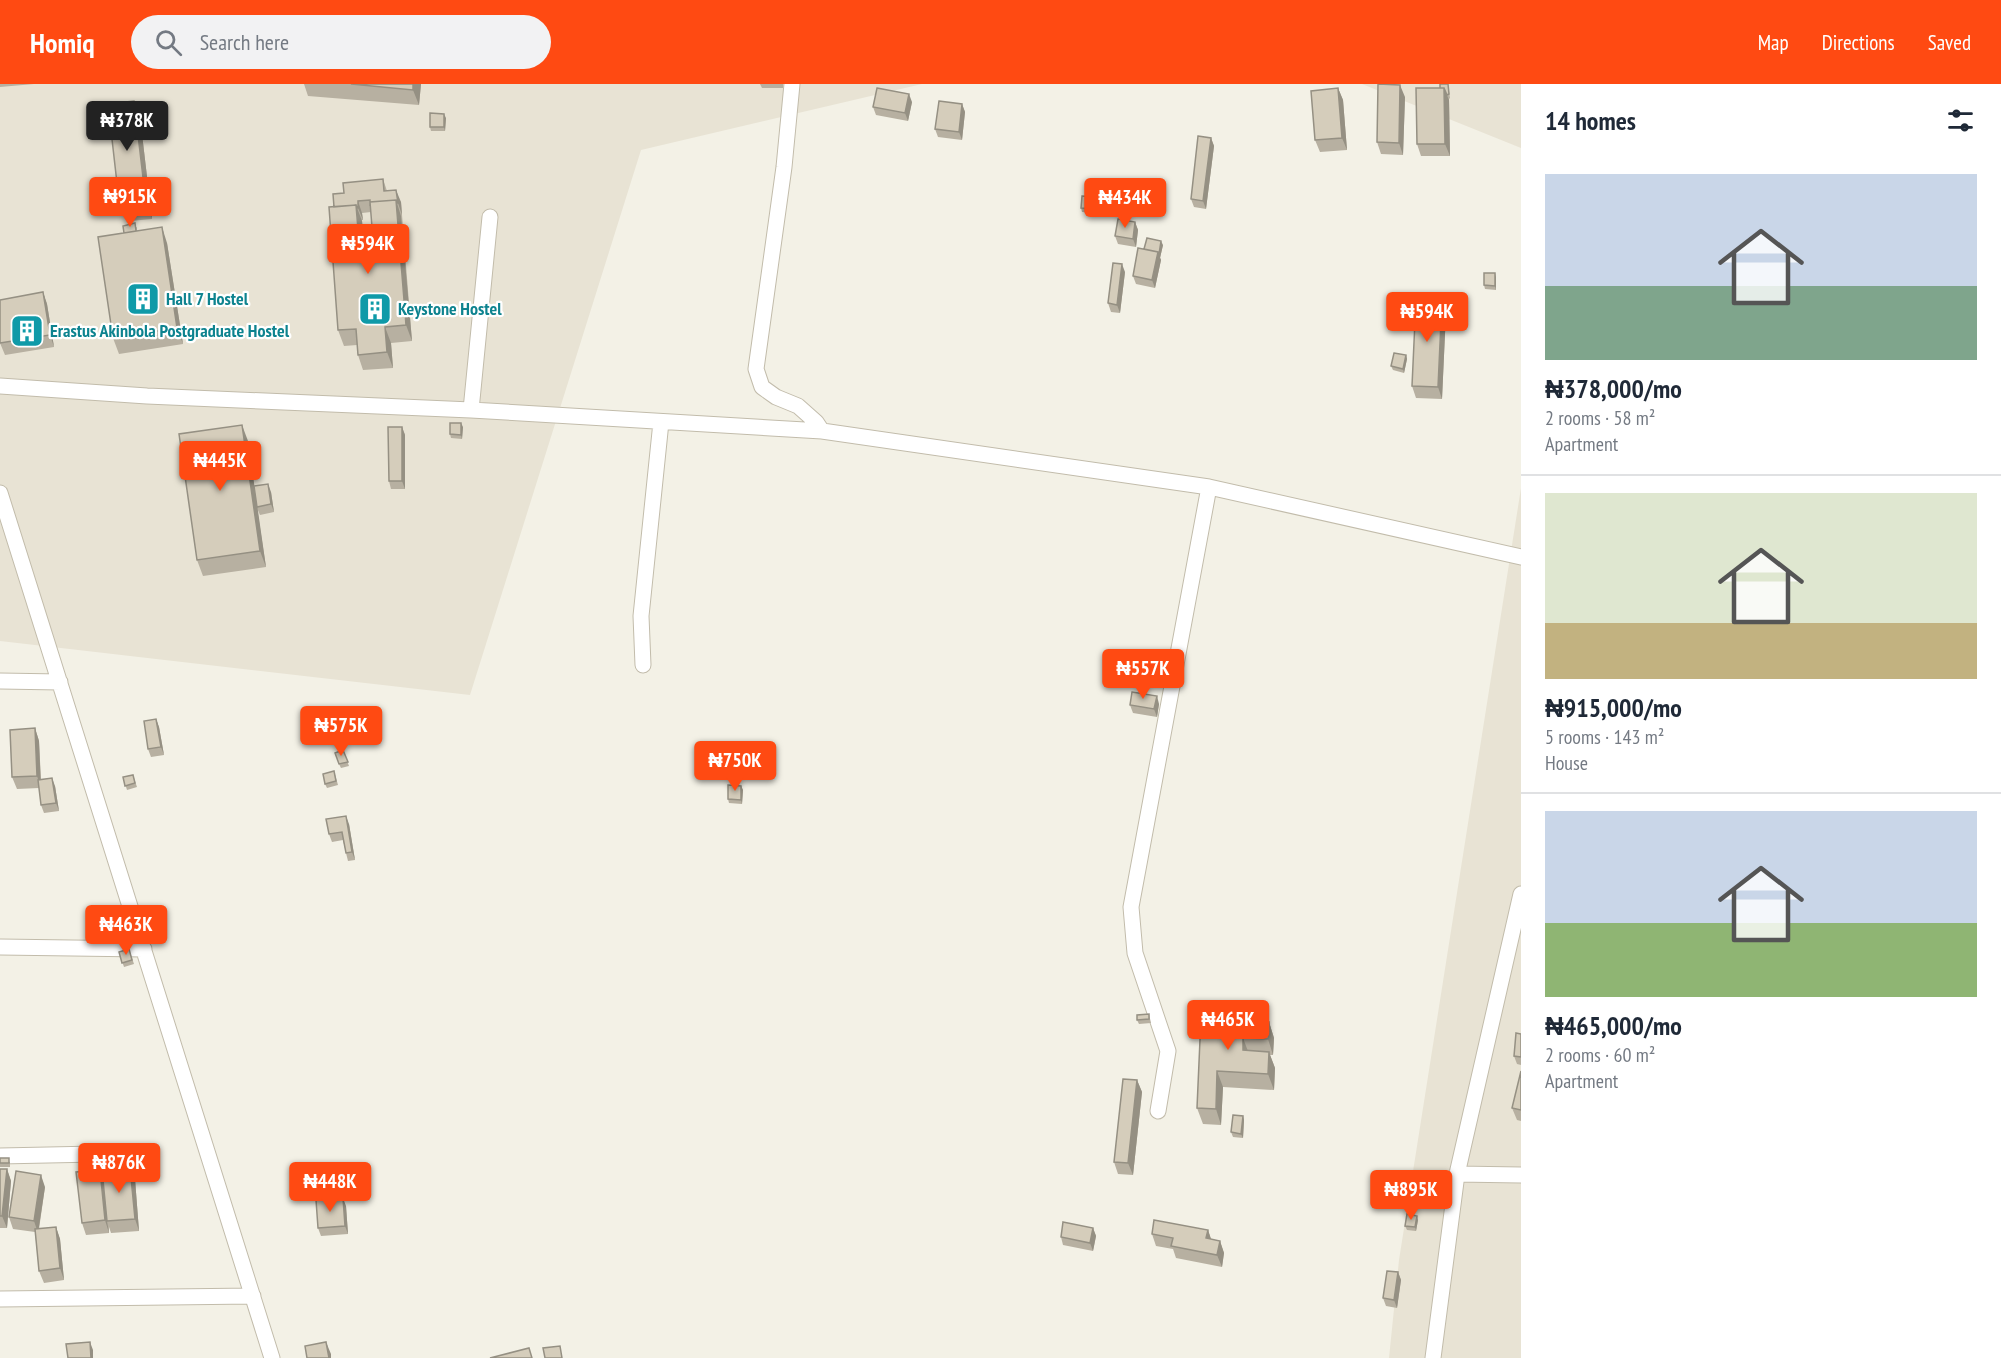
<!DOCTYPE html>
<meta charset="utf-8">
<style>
:root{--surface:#fff;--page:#f2f2f3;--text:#1f2937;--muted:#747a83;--line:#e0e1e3;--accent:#ff4a12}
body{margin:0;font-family:"PT Sans Narrow",sans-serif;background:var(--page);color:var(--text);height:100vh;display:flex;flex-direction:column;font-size:22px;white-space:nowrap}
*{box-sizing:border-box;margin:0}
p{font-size:20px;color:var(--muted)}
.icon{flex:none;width:33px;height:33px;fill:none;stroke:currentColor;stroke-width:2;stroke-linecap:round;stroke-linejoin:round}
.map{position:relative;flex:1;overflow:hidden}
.drawer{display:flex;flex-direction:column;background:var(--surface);width:480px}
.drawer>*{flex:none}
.price{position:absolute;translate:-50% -51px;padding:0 14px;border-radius:6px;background:var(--accent);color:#fff;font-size:20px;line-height:39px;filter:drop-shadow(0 2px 3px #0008)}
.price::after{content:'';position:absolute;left:50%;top:36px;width:18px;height:14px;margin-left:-9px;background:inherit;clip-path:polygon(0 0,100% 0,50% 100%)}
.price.selected{background:#222;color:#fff}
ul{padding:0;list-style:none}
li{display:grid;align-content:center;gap:12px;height:318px;padding:0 24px}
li+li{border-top:2px solid var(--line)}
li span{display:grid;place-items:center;height:186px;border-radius:0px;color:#555}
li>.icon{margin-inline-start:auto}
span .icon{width:108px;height:108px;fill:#fffc;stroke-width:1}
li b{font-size:26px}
h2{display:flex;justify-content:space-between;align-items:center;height:72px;padding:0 24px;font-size:26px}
header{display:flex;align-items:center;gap:36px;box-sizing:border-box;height:84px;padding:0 30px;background:var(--accent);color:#fff}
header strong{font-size:28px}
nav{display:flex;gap:33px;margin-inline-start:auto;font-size:21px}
.search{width:420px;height:54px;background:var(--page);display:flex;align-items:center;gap:15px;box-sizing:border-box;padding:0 21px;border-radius:33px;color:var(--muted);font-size:22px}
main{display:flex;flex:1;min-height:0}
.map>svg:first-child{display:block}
.residential{fill:#e8e3d4}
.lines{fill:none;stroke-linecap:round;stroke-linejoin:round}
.street-casing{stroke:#c2bcab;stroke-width:17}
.street{stroke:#fff;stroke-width:15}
.wall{fill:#b7b0a1;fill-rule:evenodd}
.shaded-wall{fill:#959083}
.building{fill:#d5cdbb;stroke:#959083;stroke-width:1.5}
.labels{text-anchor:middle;stroke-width:4.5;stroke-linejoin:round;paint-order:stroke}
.culture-label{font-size:18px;font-weight:bold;fill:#0d838f;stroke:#fff;text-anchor:start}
</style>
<header>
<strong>Homiq</strong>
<div class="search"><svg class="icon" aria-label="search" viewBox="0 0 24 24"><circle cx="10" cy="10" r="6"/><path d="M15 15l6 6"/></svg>Search here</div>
<nav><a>Map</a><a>Directions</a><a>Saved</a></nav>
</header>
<main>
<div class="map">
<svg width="1521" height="1274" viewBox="0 0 1521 1274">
<rect width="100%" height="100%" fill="#f3f1e6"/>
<!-- residential -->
<path class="residential" d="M0,0h922l-281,66 -171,545 -470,-54z
M1362,0h159v64z
M1521,404v870h-132l10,-98z"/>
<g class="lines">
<!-- street casing -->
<g class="street-casing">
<path id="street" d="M792,0l-8,83 -28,202 6,18 14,10 22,9 18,16 6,9
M0,302l147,10 324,14 351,21 387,56 312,70
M471,326l19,-193
M0,409l272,865
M643,581l-2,-49 20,-194
M0,597l60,1
M0,863l144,2
M1158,1027l10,-60 -33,-98 -4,-46 78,-420
M0,1072l144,-3
M1457,1090l64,1
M0,1215l253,-3
M1433,1274l24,-184 64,-280"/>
</g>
<!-- street -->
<use href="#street" class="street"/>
</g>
<!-- wall -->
<path class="wall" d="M0,0h34l-34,3z
M304,0h117l-2,21 -111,-9z
M760,0h23v4h-21z
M1448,0l2,14 -1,1 1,57h-29l-4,-12 23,-56z
M1338,4l5,12 4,50 -27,2 -5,-12z
M1405,13l-2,58 -22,-1 -4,-12z
M912,18l-4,19 -32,-6 -3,-8z
M962,20l3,8 -3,28 -24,-3 -3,-8z
M140,33l12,102 -22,2 -12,-29z
M446,34l-1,13h-14l-1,-4z
M1211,54l3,8 -8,63 -12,-2 -3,-8z
M383,95l4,12 14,11 11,139 -21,2 2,25 -30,2 -5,-15 -1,-10 -13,1 -6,-16 -4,-123 10,-14zM371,128l3,40 -9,1 -3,-33h1l-1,-7z
M1096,117l-1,12 -13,-1 -1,-4z
M1135,138l3,8 -2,17 -18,-3 -3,-8z
M137,143v4l30,12 16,101 -64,10 -6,-16 11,-105z
M1163,161l-3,13 1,2 -6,28 -19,-4 -3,-8 11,-27z
M1125,188l-5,41 -9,-1 -3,-9z
M1496,193v13l-11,-1 -1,-4z
M43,208l4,12 7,43 -49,8 -5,-12z
M1446,228l-4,87 -26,-1 -4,-12z
M1406,271l1,4 -3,14 -11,-3 -2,-4z
M402,343l3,8v54h-14l-2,-8z
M463,343l-1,12 -11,-1 -1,-4z
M248,357l6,45 17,6 3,20 -14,3 -3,-7 9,59 -63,9 -6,-16z
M1159,620l-2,13 -24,-4 -3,-8z
M156,635l3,8 5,28 -13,2 -3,-8z
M35,644l4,13 2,39 14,6 4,25 -15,2 -3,-8 -2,-17 -22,1 -5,-12z
M343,666l6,16 -8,2 -2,-4z
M334,687l4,14 -11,3 -2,-4z
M133,691l4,12 -10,3 -4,-13z
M741,702l2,4 -1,14 -13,-1 -1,-4z
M349,740l6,36 -7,1 -2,-8 -3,-13 -11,2 -3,-8z
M129,865l5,15 -10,3 -5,-15z
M1245,917l6,16v4l18,1 5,16 -1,17h-3l5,13 -1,22 -51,-3 -2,38 -18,-1 -6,-16 30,-90z
M1149,930l2,9 -12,1 -2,-4z
M1521,950v31l-4,-1 -3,-8z
M1521,987v50l-4,-1 -5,-12z
M1137,996l5,12 -9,83 -15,-1 -4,-12z
M1243,1032l1,4 -1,18 -10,-1 -2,-5z
M0,1074l10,4v5h-10z
M130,1083l5,12 4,52 -28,2 -2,-6v6l-23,2 -4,-12 21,-45z
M0,1085h7l4,12 -4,47h-7z
M1434,1094l-1,10 -20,-1 -1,-4z
M45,1103l-6,42 17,-2 4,12 4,41 -20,3 -5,-12 -4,-39 -22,-3 -4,-12z
M346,1122l2,28 -27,2 -3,-8z
M1418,1136l-2,11 -9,-1 -2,-4z
M1093,1144l3,8 -3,15 -30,-6 -2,-8z
M1208,1146l3,9 9,2 4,12 -2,14 -46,-9 -3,-9 -17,-3 -4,-12z
M1398,1188l3,8 -4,28 -11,-2 -3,-8z"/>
<!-- shaded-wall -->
<path class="shaded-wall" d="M413,0h8l-2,21 -6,-15z
M1400,1l5,12 -2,58 -4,-12z
M1338,4l5,12 4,50 -5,-12z
M1444,4l5,12 1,56 -5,-12z
M909,10l3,8 -4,19 -3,-8z
M134,17l6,16 12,102 -6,-16z
M962,20l3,8 -3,28 -3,-8z
M444,30l2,4 -1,13 -1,-4z
M1211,54l3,8 -8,63 -3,-8z
M396,106l5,12 1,13 -4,-12z
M1095,113l1,4 -1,12 -1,-4z
M396,116l5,16 11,125 -6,-16z
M358,117l4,12 1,7 -5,-12z
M356,121l6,16 4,49 -6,-16z
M1135,138l3,8 -2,17 -3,-8z
M162,143l5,16 16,101 -6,-16z
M1161,157l2,4 -3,13 -1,-4z
M1158,168l3,8 -6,28 -3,-8z
M1122,180l3,8 -5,41 -3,-8z
M1495,189l1,4v13l-1,-4z
M43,208l4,12 7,43 -4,-12z
M1442,216l4,12 -4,87 -4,-12z
M385,243l6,16 2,25 -6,-16z
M1406,271l1,4 -3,14 -1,-4z
M461,339l2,4 -1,12 -1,-4z
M242,341l6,16 18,126 -6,-16z
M402,343l3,8v54l-3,-8z
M268,400l3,8 3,20 -3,-8z
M1157,612l2,8 -2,13 -3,-8z
M156,635l3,8 5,28 -3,-8z
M35,644l4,13 2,47 -4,-12z
M52,694l3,8 4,25 -3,-8z
M741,702l2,4 -1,14 -1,-4z
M346,732l3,8 6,36 -3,-8z
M1245,917l6,16 -1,20 -6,-16z
M1269,938l5,16 -1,17 -5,-16z
M1243,954l6,16 -6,-4z
M1269,968l6,16 -1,22 -6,-16z
M1217,987l6,16 -2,38 -5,-16z
M1137,996l5,12 -9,83 -5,-12z
M1243,1032l1,4 -1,18 -2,-4z
M130,1083l5,12 4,52 -4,-12z
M7,1085l4,12 -4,47 -5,-12z
M100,1086l4,12 3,39 2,12 -4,-13z
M1432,1090l2,4 -1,10 -1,-4z
M41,1091l4,12 -7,46 -4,-12z
M343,1114l3,8 2,28 -3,-8z
M1417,1132l1,4 -2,11 -1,-4z
M56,1143l4,12 4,41 -4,-12z
M1093,1144l3,8 -3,15 -3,-8z
M1208,1146l4,12 -6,-4z
M1220,1157l4,12 -2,14 -5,-12z
M1398,1188l3,8 -4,28 -3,-8z
M90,1258l3,8v8h-2z
M326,1258l5,12v4h-2z"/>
<!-- building -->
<path class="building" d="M351,0h62v6z
M1378,0l22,1 -1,58 -22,-1z
M1440,0h8l1,10 -2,1 -3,-7h-4z
M877,4l32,6 -4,19 -32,-6z
M1338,4l4,50 -27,2 -4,-49z
M1416,4h28l1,56h-28z
M134,17l12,102 -21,2 -2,-14 -5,1 -10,-88z
M939,17l23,3 -3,28 -24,-3z
M430,29l14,1v13h-14z
M1198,52l13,2 -8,63 -12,-2z
M383,95l1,12 12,-1 2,13h-1l-1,-3 -26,2v4v-6l-12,1v7h-1l-1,-3 -22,2 -1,-13 11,-1 -1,-10z
M1082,112l13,1 -1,12 -13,-1z
M396,116l10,125 -21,2 2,25 -29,3 -2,-26 -18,1 -9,-123 27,-2 4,49 14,-2 -4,-50z
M1118,135l17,3 -2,17 -18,-3z
M135,139l1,8 -12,2 -1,-7z
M162,143l15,101 -64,10 -15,-101z
M1147,154l14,3 -2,13 -1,-2 -14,-3z
M1138,164l20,4 -6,28 -19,-4z
M1113,179l9,1 -5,41 -9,-2z
M1484,189h11v13l-11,-1z
M43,208l7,43 -50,8v-43z
M1416,215l26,1 -4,87 -26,-1z
M1394,269l12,2 -3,14 -12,-3z
M450,339h11v12l-11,-1z
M242,341l18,126 -63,9 -18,-126z
M388,343h14v54h-13z
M268,400l3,20 -14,3 -3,-21z
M1132,608l25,4 -3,13 -24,-4z
M156,635l5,28 -13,2 -4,-28z
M35,644l2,48 -25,1 -2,-47z
M343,666l5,12 -9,2 -4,-11z
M334,687l2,10 -11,3 -2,-10z
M133,691l2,8 -10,3 -2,-9z
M52,694l4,25 -15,2 -3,-25z
M728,701l13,1v14l-13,-1z
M346,732l6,36 -6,1 -4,-21 -13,2 -3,-15z
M129,865l3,11 -10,3 -3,-11z
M1228,917h17l-1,20 25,1 -1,17 -25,-1v12l26,2 -1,22 -51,-3 -1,38 -19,-1 4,-91 26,1z
M1149,930v5l-12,1v-5z
M1516,949l5,1v23l-7,-1z
M1521,987v39l-9,-2z
M1123,995l14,1 -9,83 -14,-1z
M1233,1031l10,1 -2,18 -10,-2z
M0,1074h9v5h-9z
M130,1083l5,52 -28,2 -5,-51z
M0,1085h7l-5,47h-2z
M100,1086l5,50 -23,3 -6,-51z
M16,1087l25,4 -7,46 -25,-4z
M1413,1089l19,1v10l-20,-1z
M343,1114l2,28 -27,2 -2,-28z
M1407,1130l10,2 -2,11 -10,-1z
M1154,1136l54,10 -2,8 14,3 -3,14 -46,-9 2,-8 -21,-4z
M1063,1138l30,6 -3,15 -29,-6z
M56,1143l4,41 -21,3 -4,-42z
M1387,1187l11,1 -4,28 -11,-2z
M90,1258l1,16h-23l-2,-14z
M326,1258l3,16h-22l-2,-12z
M560,1262l2,12h-17l-2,-10z
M529,1264l3,10h-42z"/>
<!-- icons -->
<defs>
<g id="building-square" transform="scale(1.725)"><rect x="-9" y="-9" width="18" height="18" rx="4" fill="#0f9aa8" stroke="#fff"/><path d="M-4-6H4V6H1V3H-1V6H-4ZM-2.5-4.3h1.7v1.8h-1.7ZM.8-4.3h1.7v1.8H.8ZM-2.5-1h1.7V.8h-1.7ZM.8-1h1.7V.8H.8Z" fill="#fff"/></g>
</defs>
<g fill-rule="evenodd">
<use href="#building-square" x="143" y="215"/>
<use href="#building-square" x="375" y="225"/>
<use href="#building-square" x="27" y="247"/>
</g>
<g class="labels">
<!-- culture labels -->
<g class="culture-label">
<text x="166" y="221">Hall 7 Hostel</text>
<text x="398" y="231">Keystone Hostel</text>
<text x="50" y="253">Erastus Akinbola Postgraduate Hostel</text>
</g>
</g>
</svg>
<b class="price selected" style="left:127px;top:68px">₦378K</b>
<b class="price" style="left:130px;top:144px">₦915K</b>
<b class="price" style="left:1125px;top:145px">₦434K</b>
<b class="price" style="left:368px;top:191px">₦594K</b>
<b class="price" style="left:1427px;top:259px">₦594K</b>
<b class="price" style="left:220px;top:408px">₦445K</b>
<b class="price" style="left:1143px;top:616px">₦557K</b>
<b class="price" style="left:341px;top:673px">₦575K</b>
<b class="price" style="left:735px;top:708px">₦750K</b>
<b class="price" style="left:126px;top:872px">₦463K</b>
<b class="price" style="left:1228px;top:967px">₦465K</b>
<b class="price" style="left:119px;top:1110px">₦876K</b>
<b class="price" style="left:330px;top:1129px">₦448K</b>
<b class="price" style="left:1411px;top:1137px">₦895K</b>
</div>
<section class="drawer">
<h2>14 homes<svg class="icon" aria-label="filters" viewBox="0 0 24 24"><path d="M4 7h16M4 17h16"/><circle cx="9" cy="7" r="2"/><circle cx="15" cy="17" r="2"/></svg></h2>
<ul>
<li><span style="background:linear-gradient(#c9d6e8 60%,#7fa58c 0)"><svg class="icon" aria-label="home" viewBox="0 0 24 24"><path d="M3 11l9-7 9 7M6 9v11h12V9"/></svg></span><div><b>₦378,000/mo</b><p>2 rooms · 58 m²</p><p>Apartment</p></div></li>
<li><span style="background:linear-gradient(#dfe7d0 70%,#c2b280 0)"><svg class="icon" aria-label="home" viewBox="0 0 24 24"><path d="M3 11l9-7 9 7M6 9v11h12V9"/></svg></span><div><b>₦915,000/mo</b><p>5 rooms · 143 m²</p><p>House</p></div></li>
<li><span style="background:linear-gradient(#c9d6e8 60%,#8fb573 0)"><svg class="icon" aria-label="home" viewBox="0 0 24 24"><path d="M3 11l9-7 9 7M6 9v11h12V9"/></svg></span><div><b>₦465,000/mo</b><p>2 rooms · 60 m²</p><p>Apartment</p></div></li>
</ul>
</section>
</main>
